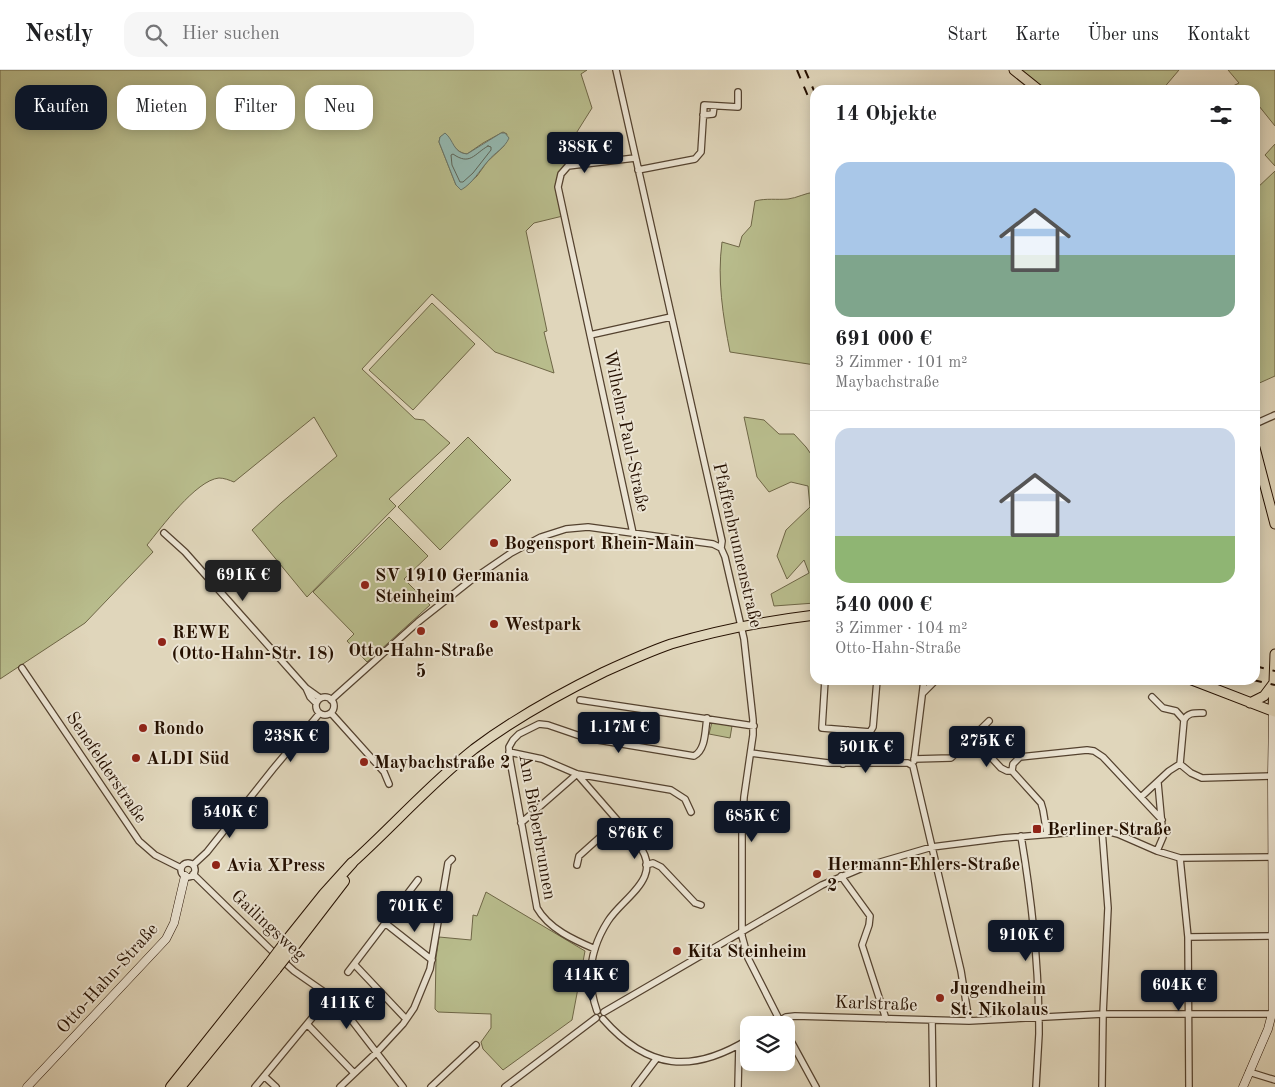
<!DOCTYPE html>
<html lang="de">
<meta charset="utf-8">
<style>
:root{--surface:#fff;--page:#f6f6f6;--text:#202124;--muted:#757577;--line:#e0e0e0;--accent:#111827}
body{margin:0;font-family:"Old Standard TT",serif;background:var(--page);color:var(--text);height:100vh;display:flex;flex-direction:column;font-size:19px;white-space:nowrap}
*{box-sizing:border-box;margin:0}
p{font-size:16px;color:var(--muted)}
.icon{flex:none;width:28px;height:28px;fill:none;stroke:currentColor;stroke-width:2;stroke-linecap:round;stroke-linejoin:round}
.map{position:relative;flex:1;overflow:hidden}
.sheet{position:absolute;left:810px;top:15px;width:450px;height:600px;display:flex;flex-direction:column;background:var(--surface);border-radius:15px;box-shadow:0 2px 12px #0003}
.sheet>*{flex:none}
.top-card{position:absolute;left:15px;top:15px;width:475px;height:45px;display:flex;gap:10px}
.buttons{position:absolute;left:740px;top:946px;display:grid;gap:10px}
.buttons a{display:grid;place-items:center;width:55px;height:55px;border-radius:10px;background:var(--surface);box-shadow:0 2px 12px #0003;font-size:25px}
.price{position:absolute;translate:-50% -42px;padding:0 11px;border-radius:5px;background:var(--accent);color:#fff;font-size:16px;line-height:32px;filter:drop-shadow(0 1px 2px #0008)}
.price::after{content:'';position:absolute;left:50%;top:30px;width:15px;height:11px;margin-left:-8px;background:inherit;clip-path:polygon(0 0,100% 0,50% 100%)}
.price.active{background:#222;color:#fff}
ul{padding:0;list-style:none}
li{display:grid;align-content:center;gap:10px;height:265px;padding:0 25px}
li+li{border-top:1px solid var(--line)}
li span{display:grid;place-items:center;height:155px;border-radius:15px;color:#555}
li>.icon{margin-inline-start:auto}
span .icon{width:90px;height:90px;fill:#fffc;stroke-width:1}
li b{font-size:21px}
h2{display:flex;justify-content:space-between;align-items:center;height:60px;padding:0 25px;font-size:21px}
.pill{padding:0 18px;border-radius:15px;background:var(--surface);box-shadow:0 2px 12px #0003;font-size:18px;line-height:45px}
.pill.active{background:var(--accent);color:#fff}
header{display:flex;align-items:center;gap:30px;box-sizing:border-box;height:70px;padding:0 25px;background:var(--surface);border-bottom:1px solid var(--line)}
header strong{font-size:24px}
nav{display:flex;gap:28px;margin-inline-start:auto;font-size:18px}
.search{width:350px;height:45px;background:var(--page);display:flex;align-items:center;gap:12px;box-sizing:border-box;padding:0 18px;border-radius:15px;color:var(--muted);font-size:19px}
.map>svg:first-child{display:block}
.green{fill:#b8bc8c;stroke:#6e6646;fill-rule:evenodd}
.water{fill:#94b9b1;stroke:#68756a}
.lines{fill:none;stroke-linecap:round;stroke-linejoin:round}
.shore{stroke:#5c6458;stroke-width:1}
.street-casing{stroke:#54422f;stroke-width:8}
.secondary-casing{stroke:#251000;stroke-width:9}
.primary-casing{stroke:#251000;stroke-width:11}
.highway-casing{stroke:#251000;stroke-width:12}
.street{stroke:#ebe4d3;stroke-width:5.5}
.secondary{stroke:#ebe4d3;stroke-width:8}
.primary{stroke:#e0d6bb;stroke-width:9}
.highway{stroke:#e0d6bb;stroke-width:10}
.rail{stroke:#251000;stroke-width:2;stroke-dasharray:9 9;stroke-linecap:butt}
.highway-bridge-casing{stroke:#251000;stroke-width:12;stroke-linecap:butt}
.highway-bridge{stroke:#e0d6bb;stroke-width:10}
.poi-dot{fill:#8f2418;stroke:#ebe4d3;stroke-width:2}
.labels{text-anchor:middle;stroke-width:4;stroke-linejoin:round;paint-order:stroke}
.street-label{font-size:18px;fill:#251000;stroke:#ebe4d3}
.poi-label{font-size:18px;font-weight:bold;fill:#251000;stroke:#ebe4d3;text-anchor:start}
</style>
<header>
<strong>Nestly</strong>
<div class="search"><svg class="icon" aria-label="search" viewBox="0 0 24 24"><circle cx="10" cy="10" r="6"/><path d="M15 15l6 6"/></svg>Hier suchen</div>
<nav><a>Start</a><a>Karte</a><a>Über uns</a><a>Kontakt</a></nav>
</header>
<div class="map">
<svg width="1275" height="1017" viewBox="0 0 1275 1017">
<rect width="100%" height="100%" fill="#e0d6bb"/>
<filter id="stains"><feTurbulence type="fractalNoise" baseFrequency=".004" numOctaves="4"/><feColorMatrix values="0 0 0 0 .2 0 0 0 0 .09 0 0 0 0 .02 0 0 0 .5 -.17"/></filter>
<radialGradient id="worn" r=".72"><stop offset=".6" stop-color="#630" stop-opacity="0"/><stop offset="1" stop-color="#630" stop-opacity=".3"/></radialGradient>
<!-- green -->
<path class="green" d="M0,0h587l-6,4 11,34 -22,35 3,19 -4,1 -11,12 9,40 -33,8 -8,8 21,100 -3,1 10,41 -59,-21 -63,-58 -70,75 53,50 9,1 26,23 -61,56 7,7 -89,91 -55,-67 29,-27 56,-47 -23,-39 -80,65c-5,-2 -10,-4 -15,-4 -23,2 -58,50 -72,67l6,7 -68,71 -85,56zM503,62l4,2 -3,12 -17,16 -10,14 -13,12 -8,-3 -17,-43 1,-5 5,-3c6,8 11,19 22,20l16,-11z
M1021,0h158l-17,20h-117z
M1228,0h47v56l-20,-25v-11h-30l14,-7z
M1275,74v22l-10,-11z
M1275,101v205l-20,9v-195z
M815,122v173l-85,-13c-7,-36 -13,-72 -8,-110l17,5 3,-11 9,-10 4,-25c11,-3 22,-1 33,-2 9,-1 17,-6 27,-7z
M432,233l43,41 -62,66 -44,-40z
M744,347l20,3 15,14h15l12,13 9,13v143l-41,3 -3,-12 38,-21 -5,-13 -17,19 -10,-23 9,-26 24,-23 -2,-21 -17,-4 -22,10 -12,-15z
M468,367l43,43 -71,70 -42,-43z
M389,447l39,39 -24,23 26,26 -63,57 -20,-21 7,-7 -41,-42z
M712,652l20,4 -2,12 -21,-4z
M486,822l99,59 -13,69 -69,50 -20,-21 -2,-7 10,-14v-14l-53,-2 -3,-3 1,-51 3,-21 32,3 2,-25 4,1z"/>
<!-- water -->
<path class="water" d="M445,63c9,7 8,20 22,21l34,-21h4l4,5c-4,10 -15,15 -21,23 -9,10 -15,22 -27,29l-5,-5 -17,-43 1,-5z"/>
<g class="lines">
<!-- shore -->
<path class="shore" d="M488,76l3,1v3l-18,23 -10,9h-3l-8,-17 -1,-10 2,-1c17,12 21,0 35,-8z"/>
<!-- street casing -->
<g class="street-casing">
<path id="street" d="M616,0l106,471 -1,7 4,9 19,82 9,81v15l-9,62 -2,34v105l6,22 34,67
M703,45l10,-1 1,-8
M638,100l57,-11 6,-7 3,-47 34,2v-15
M590,265l81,-18
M1255,354l20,-9
M164,463l21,19 121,136 4,9 6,6
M633,463l-75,-346 3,-13 7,-8 67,-8
M22,598l117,173 16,14 26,13
M825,610l-3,48 48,4 3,-5 4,-47
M306,618l14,10
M923,623l13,-13
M316 636a9 9 0 1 1 18 0a9 9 0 1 1-18 0Z
M1152,627l11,11 13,3 8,9
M331,630l87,-78 52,-41 41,-28 30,-16 25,-8 22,-2 125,17 8,4
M580,630l174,26
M331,643l53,59 5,12
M983,657l8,11 -2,4 -6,7
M973,668l28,30 6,3h5
M509,682l33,7 35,15 94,16 14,9 6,13
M751,683l77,10h80l5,3 48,205 8,50
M914,689l37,-1 38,-37
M914,691l10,-81
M843,694l5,-34
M1180,694l11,9 11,5 73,-2
M577,704l61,70c27,34 -15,53 -30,77 -18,28 -22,59 -11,90
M1141,727l28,-26 11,-7 4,-44c4,-8 11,-7 19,-7
M521,753l56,-49
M1102,760l6,78 -5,106 -1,73
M1047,764l-4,-24 -2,-7 -29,-32 1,-7 7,-7 67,-7 7,1 9,6 59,63
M1021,766c11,65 18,132 18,198 -1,17 -2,35 -3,53
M1157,781l6,-14 -5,-54
M1180,788l8,79 1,150
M181 800a7 7 0 1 1 14 0a7 7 0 1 1-14 0Z
M193,795l14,-13 66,-83 46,-55
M577,795l2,-9 39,-35
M646,795l7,-2 8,4 34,36 6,2
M193,804l79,77 22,20 36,25 13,13 60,78
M841,806l29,40 -1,9 -7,20 24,74
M385,853l47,37
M1188,867l87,-1
M595,879c-21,-9 -46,-20 -58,-41l-27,-148 -1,-13 4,-7 6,-6 20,-10 9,1 38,13 108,18c12,-6 11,-26 13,-38
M354,894l52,55
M348,902l70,-92
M604,942l218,-127 45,-19 65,-19 71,-9 99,-8 16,4 39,17 23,7 95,-1
M603,949c45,51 89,55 146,20
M932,950l1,67
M307,954l47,49
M772,955l14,-8 9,-1 174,5 134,-7h170
M786,962l30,55
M1249,1002l26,8
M264,1006l12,11
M255,1017l71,-86
M340,1017l37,-35 26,-28 11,-16 16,-39 18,-106 4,-4
M431,1017l45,-42
M505,1017l91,-69
M635,1017l22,-29
M738,1017l1,-42"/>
</g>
<!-- secondary casing -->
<g class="secondary-casing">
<path id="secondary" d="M27,1017l139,-148 8,-16 11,-47
M1243,1017l25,-58 5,-19 -1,-234 1,-65"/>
</g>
<!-- primary casing -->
<g class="primary-casing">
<path id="primary" d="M1014,0l25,20
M1255,378l20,76
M1192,610l83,32
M1250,633l14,-7 9,-12
M1273,641l2,-57
M352,793c41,-37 78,-79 122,-114 40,-30 85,-55 130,-77 22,-10 44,-20 67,-28 47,-14 95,-23 144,-29"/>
</g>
<!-- highway casing -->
<g class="highway-casing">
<path id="highway" d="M284,874l40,-50 28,-31
M291,880l53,-69
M171,1017l98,-123
M180,1017l96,-118"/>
</g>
<!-- street -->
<use href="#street" class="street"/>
<!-- secondary -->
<use href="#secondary" class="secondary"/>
<!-- primary -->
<use href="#primary" class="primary"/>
<!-- highway -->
<use href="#highway" class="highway"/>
<!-- rail -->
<path class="rail" d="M797,0l18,43
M805,0l10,23
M1255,596l20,5
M1253,610l22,5"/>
<!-- highway-bridge casing -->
<g class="highway-bridge-casing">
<path id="highway-bridge" d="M269,894l15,-20
M276,899l15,-19"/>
</g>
<!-- highway-bridge -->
<use href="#highway-bridge" class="highway-bridge"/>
</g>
<!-- markers -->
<g class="poi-dot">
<circle cx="494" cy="473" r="5"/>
<circle cx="365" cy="515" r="5"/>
<circle cx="494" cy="554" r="5"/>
<circle cx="421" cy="561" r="5"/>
<circle cx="162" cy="572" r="5"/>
<circle cx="143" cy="658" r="5"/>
<circle cx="136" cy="688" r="5"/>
<circle cx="364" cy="692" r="5"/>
<rect x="1032" y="754" width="10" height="10" rx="2.5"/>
<circle cx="216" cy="795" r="5"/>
<circle cx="817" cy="804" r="5"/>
<circle cx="677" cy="881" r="5"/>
<circle cx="940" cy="928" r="5"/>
</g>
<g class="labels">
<!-- street labels -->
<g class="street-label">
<text transform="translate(627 361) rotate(78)" y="6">Wilhelm-Paul-Straße</text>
<text transform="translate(738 475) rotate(77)" y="6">Pfaffenbrunnenstraße</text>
<text transform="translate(107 697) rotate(56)" y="6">Senefelderstraße</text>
<text transform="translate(538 757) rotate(80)" y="6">Am Bieberbrunnen</text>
<text transform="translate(269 855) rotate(43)" y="6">Gailingsweg</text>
<text transform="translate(107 908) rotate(-48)" y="6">Otto-Hahn-Straße</text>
<text transform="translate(876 933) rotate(2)" y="6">Karlstraße</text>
</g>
<!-- poi labels -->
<g class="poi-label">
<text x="504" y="479">Bogensport Rhein-Main</text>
<text x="375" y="511">SV 1910 Germania<tspan x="375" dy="21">Steinheim</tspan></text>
<text x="504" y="560">Westpark</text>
<text x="172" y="568">REWE<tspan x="172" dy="21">(Otto-Hahn-Str. 18)</tspan></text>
<text x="421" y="586" text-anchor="middle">Otto-Hahn-Straße<tspan x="421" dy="21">5</tspan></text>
<text x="153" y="664">Rondo</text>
<text x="146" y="694">ALDI Süd</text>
<text x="374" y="698">Maybachstraße 2</text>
<text x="1047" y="765">Berliner Straße</text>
<text x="827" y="800">Hermann-Ehlers-Straße<tspan x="827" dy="21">2</tspan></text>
<text x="226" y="801">Avia XPress</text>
<text x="687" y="887">Kita Steinheim</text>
<text x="950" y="924">Jugendheim<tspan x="950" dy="21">St. Nikolaus</tspan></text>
</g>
</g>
<rect width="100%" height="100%" filter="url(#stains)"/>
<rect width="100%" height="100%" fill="url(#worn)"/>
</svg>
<div class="buttons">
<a><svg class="icon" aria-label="layers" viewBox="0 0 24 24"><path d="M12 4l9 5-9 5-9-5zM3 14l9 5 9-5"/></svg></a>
</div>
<b class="price" style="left:585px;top:104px">388K €</b>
<b class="price active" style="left:243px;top:532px">691K €</b>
<b class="price" style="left:619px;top:684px">1.17M €</b>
<b class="price" style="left:291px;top:693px">238K €</b>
<b class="price" style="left:987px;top:698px">275K €</b>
<b class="price" style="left:866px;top:704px">501K €</b>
<b class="price" style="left:230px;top:769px">540K €</b>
<b class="price" style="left:752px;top:773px">685K €</b>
<b class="price" style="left:635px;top:790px">876K €</b>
<b class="price" style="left:415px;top:863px">701K €</b>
<b class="price" style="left:1026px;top:892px">910K €</b>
<b class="price" style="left:591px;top:932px">414K €</b>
<b class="price" style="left:1179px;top:942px">604K €</b>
<b class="price" style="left:347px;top:960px">411K €</b>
<div class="top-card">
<a class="pill active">Kaufen</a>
<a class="pill">Mieten</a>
<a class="pill">Filter</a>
<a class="pill">Neu</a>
</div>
<section class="sheet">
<h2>14 Objekte<svg class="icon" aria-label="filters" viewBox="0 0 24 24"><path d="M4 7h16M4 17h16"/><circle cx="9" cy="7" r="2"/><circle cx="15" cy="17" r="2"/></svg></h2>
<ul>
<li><span style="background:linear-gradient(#a9c7e8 60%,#7fa58c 0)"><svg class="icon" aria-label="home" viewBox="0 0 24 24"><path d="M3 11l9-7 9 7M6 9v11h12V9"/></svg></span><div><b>691 000 €</b><p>3 Zimmer · 101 m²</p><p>Maybachstraße</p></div></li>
<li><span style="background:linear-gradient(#c9d6e8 70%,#8fb573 0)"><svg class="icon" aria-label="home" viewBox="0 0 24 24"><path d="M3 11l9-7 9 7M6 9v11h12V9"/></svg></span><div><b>540 000 €</b><p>3 Zimmer · 104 m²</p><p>Otto-Hahn-Straße</p></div></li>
</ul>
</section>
</div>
